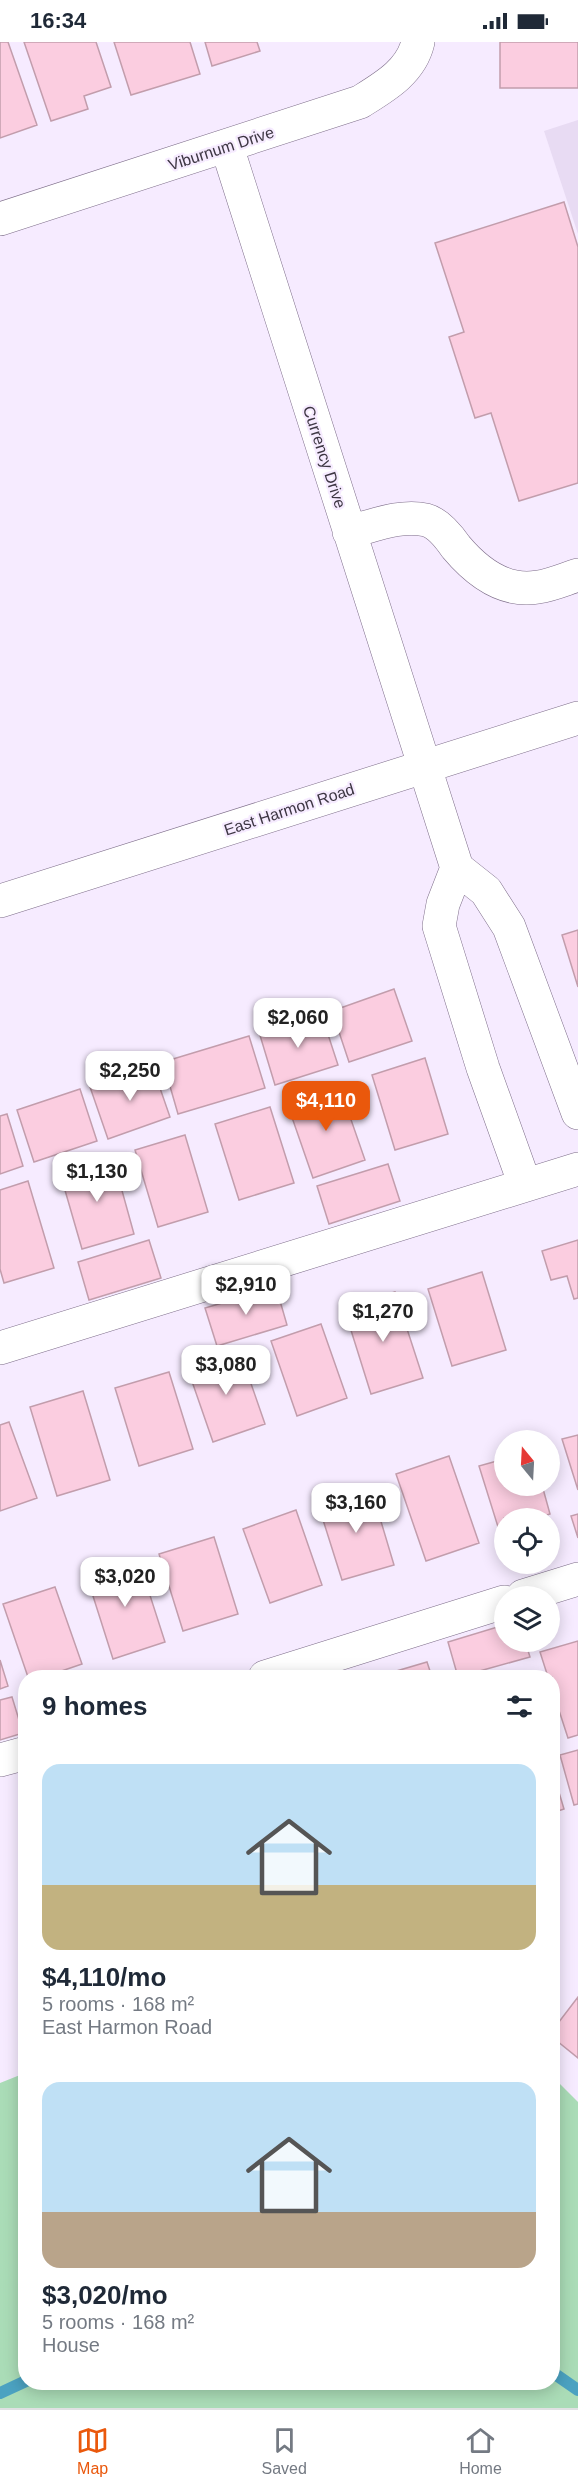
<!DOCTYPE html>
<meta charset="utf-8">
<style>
:root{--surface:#fff;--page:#f2f2f3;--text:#1f2937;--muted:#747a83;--line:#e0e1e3;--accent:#ea580c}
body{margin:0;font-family:Arial,sans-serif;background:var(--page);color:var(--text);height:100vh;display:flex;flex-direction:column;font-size:22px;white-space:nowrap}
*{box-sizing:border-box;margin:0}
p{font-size:20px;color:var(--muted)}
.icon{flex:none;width:33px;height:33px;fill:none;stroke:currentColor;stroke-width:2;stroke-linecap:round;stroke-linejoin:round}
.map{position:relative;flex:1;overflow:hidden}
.details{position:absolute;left:18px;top:1628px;width:542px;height:720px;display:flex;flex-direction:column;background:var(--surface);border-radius:24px;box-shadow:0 3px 15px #0003}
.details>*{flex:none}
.needle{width:39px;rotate:342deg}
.tools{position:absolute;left:494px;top:1388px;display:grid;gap:12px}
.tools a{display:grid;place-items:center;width:66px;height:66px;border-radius:50%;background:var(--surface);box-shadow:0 3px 15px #0003;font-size:30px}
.price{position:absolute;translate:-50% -51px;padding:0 14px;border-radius:12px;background:#fff;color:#222;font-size:20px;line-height:39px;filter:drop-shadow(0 2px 3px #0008)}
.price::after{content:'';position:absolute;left:50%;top:36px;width:18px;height:14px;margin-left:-9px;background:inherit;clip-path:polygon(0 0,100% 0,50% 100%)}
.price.active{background:var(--accent);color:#fff}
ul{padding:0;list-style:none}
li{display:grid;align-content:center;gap:12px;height:318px;padding:0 24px}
li span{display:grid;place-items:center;height:186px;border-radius:18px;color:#555}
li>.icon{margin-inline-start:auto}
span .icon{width:108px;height:108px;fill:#fffc;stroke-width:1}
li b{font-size:26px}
h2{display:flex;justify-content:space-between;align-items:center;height:72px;padding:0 24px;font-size:26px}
.status{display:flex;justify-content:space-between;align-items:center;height:42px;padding:0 30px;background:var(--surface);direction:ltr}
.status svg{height:16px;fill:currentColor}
.dock{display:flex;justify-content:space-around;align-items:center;height:84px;border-top:2px solid var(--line);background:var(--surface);font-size:16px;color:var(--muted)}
.dock a{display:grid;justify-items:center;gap:3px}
.dock .active{color:var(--accent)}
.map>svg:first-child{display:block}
.built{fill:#e8dbf3}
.green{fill:#aadcb7}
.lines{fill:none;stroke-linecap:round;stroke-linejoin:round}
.stream{stroke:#4ba2c1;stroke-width:12}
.building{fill:#fbcde0;stroke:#c29dac;stroke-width:1.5}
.minor-casing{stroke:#7e6e8a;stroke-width:34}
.major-casing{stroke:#7e6e8a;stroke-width:34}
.minor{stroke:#fff;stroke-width:33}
.major{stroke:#fff;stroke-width:33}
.labels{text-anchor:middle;stroke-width:4.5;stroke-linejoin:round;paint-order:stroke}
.street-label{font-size:16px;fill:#3d3643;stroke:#f6ebff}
</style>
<div class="status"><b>16:34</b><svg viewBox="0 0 49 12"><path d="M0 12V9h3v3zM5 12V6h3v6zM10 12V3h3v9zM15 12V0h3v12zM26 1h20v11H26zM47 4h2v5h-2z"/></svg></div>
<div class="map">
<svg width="578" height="2366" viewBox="0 0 578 2366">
<rect width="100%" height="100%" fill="#f6ebff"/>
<!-- built -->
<path class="built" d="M578,78v114l-34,-103z"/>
<!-- green -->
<path class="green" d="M25,2031l1,309h526v-306l26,26v306h-578v-325z"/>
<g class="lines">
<!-- stream -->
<path class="stream" d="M552,2330l26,18
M0,2351l26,-12"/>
</g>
<!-- building -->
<path class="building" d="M0,0h8l29,83 -37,13z
M24,0h72l15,45 -27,9 4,13 -37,12z
M114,0h76l10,32 -69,21z
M205,0h52l3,9 -48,15z
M500,0h78v46h-78z
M564,160l14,45v236l-59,18 -28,-88 -16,5 -26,-81 15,-5 -29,-89z
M578,888v57l-16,-52z
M394,947l18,52 -63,21 -17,-51z
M321,971l17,52 -63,20 -16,-53z
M249,994l16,52 -87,26 -15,-52z
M425,1016l23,76 -53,16 -23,-75z
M152,1023l18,52 -62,22 -18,-52z
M339,1043l26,75 -52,18 -26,-75z
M80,1047l17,52 -63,21 -17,-52z
M270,1065l24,76 -55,17 -24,-76z
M7,1072l16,52 -23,8v-58z
M185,1093l23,77 -50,15 -23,-77z
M113,1116l21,76 -52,15 -22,-76z
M388,1122l12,37 -71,23 -12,-38z
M28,1139l26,87 -50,15 -4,-14v-79z
M149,1198l12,38 -72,22 -11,-38z
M578,1198v58l-4,1 -7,-23 -16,4 -9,-29z
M482,1230l24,78 -54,16 -24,-77z
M276,1245l11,38 -70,21 -12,-38z
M395,1250l28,86 -52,16 -27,-86z
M321,1282l26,74 -50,18 -26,-75z
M239,1307l26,75 -52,18 -26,-75z
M169,1330l24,77 -54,17 -24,-78z
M83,1349l27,89 -53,16 -27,-89z
M9,1380l28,76 -37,13v-86z
M578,1393v55l-16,-51z
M449,1414l30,87 -53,18 -30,-87z
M504,1417v26h38l8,29 -13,4h-33v10l-5,2 -20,-64z
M371,1446l23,77 -52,15 -24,-76z
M296,1468l26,75 -52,18 -27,-74z
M578,1472v24l-7,-22z
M214,1495l24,77 -55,17 -24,-77z
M138,1516l27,84 -52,17 -27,-85z
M55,1545l27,77 -38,13h-16l-25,-73z
M504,1583v16h21l5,16 -72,20 -10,-35z
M578,1599v94l-10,3 -16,-49v-12h-4l-8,-25z
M0,1618l8,26 -8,3z
M427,1620l5,15h-56z
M521,1629l2,6h-23z
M12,1655l11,36 -23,7v-40z
M578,1708v54l-4,1 -14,-50z
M552,1727l12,40 -12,4z
M578,1955v61l-26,-21v-6z"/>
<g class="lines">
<!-- minor casing -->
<g class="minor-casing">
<path id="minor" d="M227,105l230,721 29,23 23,36 69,186
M0,177l360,-117c24,-15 51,-30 58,-60
M349,490c24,-6 52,-18 77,-12 12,3 23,17 30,27 21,25 48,46 82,40 14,-2 27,-8 40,-12
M457,826l-14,36 -4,22 44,142 42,117
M0,1306l578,-179
M523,1554l55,-17
M265,1635l239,-75
M0,1718l26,-7"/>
</g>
<!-- major casing -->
<g class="major-casing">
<path id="major" d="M0,859l578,-183"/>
</g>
<!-- minor -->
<use href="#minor" class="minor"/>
<!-- major -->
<use href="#major" class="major"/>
</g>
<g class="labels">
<!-- street labels -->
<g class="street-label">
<text transform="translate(221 106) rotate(-18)" y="6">Viburnum Drive</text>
<text transform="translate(325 415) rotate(72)" y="6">Currency Drive</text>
<text transform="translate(289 767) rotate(-18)" y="6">East Harmon Road</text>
</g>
</g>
</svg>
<div class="tools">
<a><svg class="needle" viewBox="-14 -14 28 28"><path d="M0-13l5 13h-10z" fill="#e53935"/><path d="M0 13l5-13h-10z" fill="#747a83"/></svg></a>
<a><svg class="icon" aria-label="locate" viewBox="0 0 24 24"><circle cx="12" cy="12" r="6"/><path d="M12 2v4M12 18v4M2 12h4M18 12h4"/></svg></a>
<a><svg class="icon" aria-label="layers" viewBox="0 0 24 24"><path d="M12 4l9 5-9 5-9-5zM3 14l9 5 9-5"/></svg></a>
</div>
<b class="price" style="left:298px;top:1007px">$2,060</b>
<b class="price" style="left:130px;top:1060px">$2,250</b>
<b class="price active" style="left:326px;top:1090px">$4,110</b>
<b class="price" style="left:97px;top:1161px">$1,130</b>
<b class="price" style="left:246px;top:1274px">$2,910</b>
<b class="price" style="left:383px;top:1301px">$1,270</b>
<b class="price" style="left:226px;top:1354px">$3,080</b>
<b class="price" style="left:356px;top:1492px">$3,160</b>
<b class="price" style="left:125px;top:1566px">$3,020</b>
<section class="details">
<h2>9 homes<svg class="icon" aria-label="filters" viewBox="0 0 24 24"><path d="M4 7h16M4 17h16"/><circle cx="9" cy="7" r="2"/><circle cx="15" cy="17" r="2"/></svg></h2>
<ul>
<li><span style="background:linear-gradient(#bfe0f5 65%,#c2b280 0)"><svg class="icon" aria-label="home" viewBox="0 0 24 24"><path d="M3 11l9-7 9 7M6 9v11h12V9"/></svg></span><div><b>$4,110/mo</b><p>5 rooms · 168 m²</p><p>East Harmon Road</p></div></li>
<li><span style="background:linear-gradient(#bfe0f5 70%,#b9a48a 0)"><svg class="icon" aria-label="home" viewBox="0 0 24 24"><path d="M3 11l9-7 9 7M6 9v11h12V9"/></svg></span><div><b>$3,020/mo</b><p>5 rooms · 168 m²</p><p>House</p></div></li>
</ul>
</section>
</div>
<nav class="dock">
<a class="active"><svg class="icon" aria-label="map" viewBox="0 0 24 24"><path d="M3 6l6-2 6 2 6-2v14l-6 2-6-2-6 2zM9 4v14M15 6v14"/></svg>Map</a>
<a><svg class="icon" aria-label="saved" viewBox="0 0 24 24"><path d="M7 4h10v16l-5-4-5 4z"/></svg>Saved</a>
<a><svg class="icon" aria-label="home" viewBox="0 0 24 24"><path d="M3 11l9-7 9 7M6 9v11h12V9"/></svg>Home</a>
</nav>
